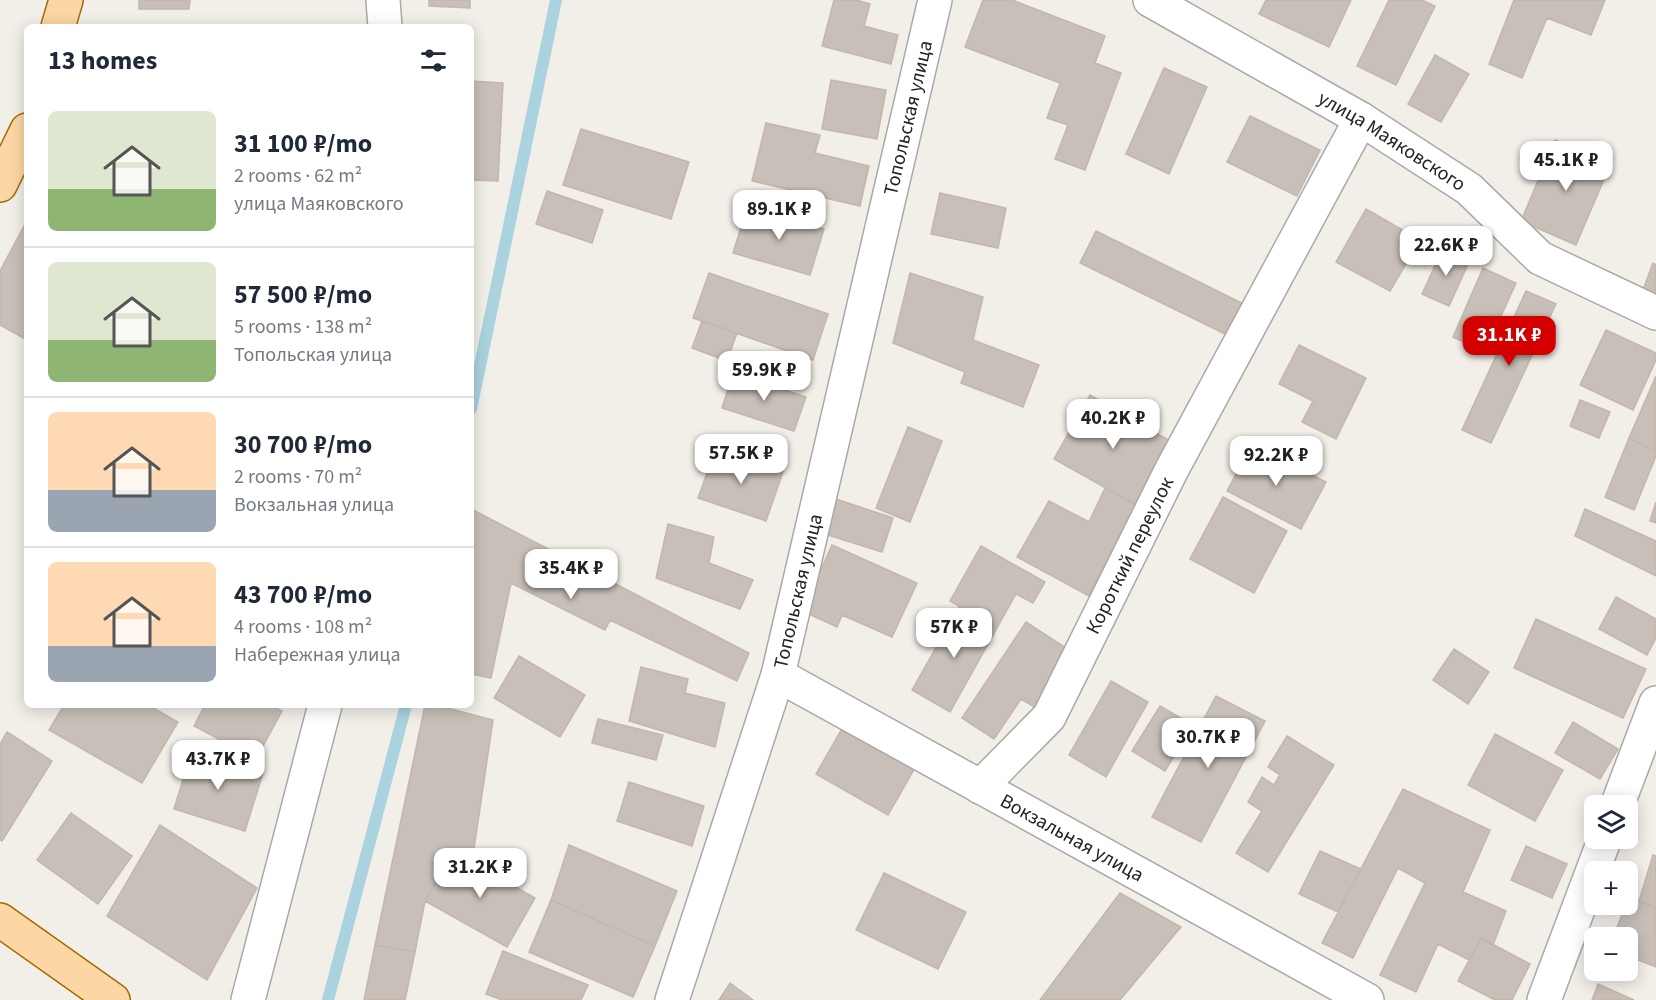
<!DOCTYPE html>
<meta charset="utf-8">
<style>
:root{--surface:#fff;--page:#f2f2f3;--text:#1f2937;--muted:#747a83;--line:#e0e1e3;--accent:#d40000}
body{margin:0;font-family:"Source Sans 3",sans-serif;background:var(--page);color:var(--text);height:100vh;display:flex;flex-direction:column;font-size:22px;white-space:nowrap}
*{box-sizing:border-box;margin:0}
p{font-size:20px;color:var(--muted)}
.icon{flex:none;width:33px;height:33px;fill:none;stroke:currentColor;stroke-width:2;stroke-linecap:round;stroke-linejoin:round}
.map{position:relative;flex:1;overflow:hidden}
.sheet{position:absolute;left:24px;top:24px;width:450px;height:684px;display:flex;flex-direction:column;background:var(--surface);border-radius:9px;box-shadow:0 3px 15px #0003}
.sheet>*{flex:none}
.controls{position:absolute;left:1584px;top:795px;display:grid;gap:12px}
.controls a{display:grid;place-items:center;width:54px;height:54px;border-radius:9px;background:var(--surface);box-shadow:0 3px 15px #0003;font-size:30px}
.price{position:absolute;translate:-50% -51px;padding:0 14px;border-radius:12px;background:#fff;color:#222;font-size:20px;line-height:39px;filter:drop-shadow(0 2px 3px #0008)}
.price::after{content:'';position:absolute;left:50%;top:36px;width:18px;height:14px;margin-left:-9px;background:inherit;clip-path:polygon(0 0,100% 0,50% 100%)}
.price.active{background:var(--accent);color:#fff}
ul{padding:0;list-style:none}
li{display:flex;align-items:center;gap:18px;height:150px;padding:0 24px}
li+li{border-top:2px solid var(--line)}
li span{display:grid;place-items:center;flex:none;width:168px;height:120px;border-radius:9px;color:#555}
li>.icon{margin-inline-start:auto}
span .icon{width:72px;height:72px;fill:#fffc;stroke-width:1}
li b{font-size:26px}
h2{display:flex;justify-content:space-between;align-items:center;height:72px;padding:0 24px;font-size:26px}
.map>svg:first-child{display:block}
.lines{fill:none;stroke-linecap:round;stroke-linejoin:round}
.stream{stroke:#aad3df;stroke-width:12}
.building{fill:#c7bfb8;stroke:#c4b6ab;stroke-width:1.5}
.minor-casing{stroke:#a9a9a9;stroke-width:36}
.major-casing{stroke:#a06b00;stroke-width:36}
.minor{stroke:#fff;stroke-width:33}
.major{stroke:#fcd6a4;stroke-width:33}
.labels{text-anchor:middle;stroke-width:5;stroke-linejoin:round;paint-order:stroke}
.street-label{font-size:20px;fill:#222;stroke:#fff}
</style>
<div class="map">
<svg width="1656" height="1000" viewBox="0 0 1656 1000">
<rect width="100%" height="100%" fill="#f2efe9"/>
<g class="lines">
<!-- stream -->
<path class="stream" d="M471,409l85,-409
M328,1000l78,-295"/>
</g>
<!-- building -->
<path class="building" d="M139,0h51l-1,9h-50z
M429,0h41v8l-41,-2z
M834,0h22l14,4 -6,22 34,9 -7,29 -69,-18z
M983,0h29l93,36 -10,27 26,10 -36,97 -30,-11 13,-34 -21,-7 13,-35 -95,-36z
M1266,0h85l-22,47 -70,-33z
M1389,0h33l13,6 -39,79 -39,-19z
M1514,0h91l-14,35 -44,-17 -25,60 -33,-14z
M1435,55l34,19 -28,48 -33,-18z
M1164,68l43,19 -38,87 -43,-20z
M831,80l55,10 -9,49 -55,-10z
M471,81l32,2 -5,98 -27,-1z
M1250,116l70,34 -23,46 -70,-34z
M766,123l54,12 -5,18 54,13 -9,40 -108,-25z
M581,129l108,33 -18,57 -108,-34z
M1555,140l56,23 -35,82 -55,-24z
M547,191l56,19 -11,33 -56,-19z
M940,193l66,15 -8,40 -67,-14z
M747,208l77,21 -14,46 -77,-22z
M1366,209l54,31 -30,51 -54,-29z
M26,222h1v118l-27,-15v-54z
M1096,231l148,73 -15,32 -149,-73z
M1443,248l27,12 -21,46 -27,-12z
M1653,263l3,2v35l-14,-7z
M1483,268l33,15 -31,68 -32,-14z
M709,273l119,41 -15,46 -120,-42z
M910,273l73,24 -10,43 66,25 -16,42 -62,-24 4,-11 -72,-29z
M1526,291l30,13 -65,139 -29,-13z
M702,321l35,12 -10,28 -35,-13z
M1606,330l50,23v7l-23,50 -53,-25z
M1299,345l67,33 -30,61 -34,-17 11,-21 -34,-17z
M733,373l73,24 -12,34 -72,-23z
M1656,376v75l-27,-13z
M1090,395l82,47 -36,63 -82,-46z
M1580,400l30,12 -11,26 -29,-12z
M908,427l34,14 -32,81 -34,-14z
M1629,438l27,13v5l-22,54 -29,-13z
M1252,444l74,38 -25,47 -74,-38z
M716,448l67,24 -17,49 -68,-23z
M1105,488l31,17 -47,91 -72,-39 32,-56 40,21z
M1223,497l64,34 -33,62 -64,-34z
M836,499l57,19 -11,34 -57,-18z
M1656,502v21l-6,-2z
M471,509l278,144 -12,28 -127,-61 -5,10 -94,-47 -20,95 -20,-4z
M1585,509l71,32v35l-81,-40z
M668,524l46,13 -5,26 44,17 -13,29 -84,-31z
M832,545l85,38 -25,54 -50,-22 -5,12 -35,-16z
M981,546l64,36 -12,21 -17,-9 -19,34 -47,-27z
M1616,597l40,22v19l-9,17 -48,-26z
M959,607l38,21 -47,84 -38,-22z
M1536,619l110,50 -23,49 -109,-50z
M1026,622l46,30 -36,56 -15,-9 -27,40 -32,-21z
M1454,649l35,23 -21,32 -35,-24z
M519,656l66,39 -25,42 -66,-39z
M641,667l47,12 -3,14 40,10 -10,44 -86,-26z
M1111,681l37,21 -42,75 -37,-22z
M1216,696l49,25 -64,121 -49,-25z
M64,705h84l30,17 -36,61 -93,-53z
M205,705h65l12,6 -26,48 -62,-33z
M425,705h11l57,15 -21,142 -19,-11 -28,50 -10,51 -40,-7z
M1160,706l33,19 -28,46 -33,-20z
M598,719l65,16 -7,25 -64,-17z
M1573,722l45,27 -18,30 -45,-26z
M844,725l72,41 -28,49 -72,-41z
M7,732l45,29 -50,80 -2,-1v-96z
M1495,734l68,36 -28,51 -67,-36z
M1287,736l47,29 -66,107 -32,-19 26,-42 -14,-9 14,-25 12,8 6,-10 -12,-8z
M192,750l71,23 -18,58 -71,-22z
M629,782l75,24 -12,40 -75,-25z
M1403,789l87,41 -27,62 43,19 -13,34 -12,-7 -12,22 -31,-16 -22,48 -36,-17 45,-92 -27,-15 -45,90 -31,-15z
M71,813l61,43 -34,48 -61,-44z
M160,825l97,63 -50,92 -100,-64z
M569,845l108,46 -22,55 -104,-46z
M1526,846l41,18 -15,34 -41,-18z
M453,851l82,47 -28,49 -82,-46z
M1320,851l41,18 -23,43 -39,-18z
M1653,855l3,1v52l-17,-7z
M884,873l82,39 -28,57 -82,-39z
M1120,893l61,34 -61,73h-80z
M1629,897l27,11v59l-28,-11v-18h-15l13,-34h2z
M551,900l104,46 -22,51 -104,-45z
M1481,938l49,26 -18,36h-17l-37,-19z
M375,945l40,7 -10,48h-41z
M503,951l85,34 -7,15h-79l-16,-6z
M730,983l23,17h-34z
M1598,984l36,16h-42z"/>
<g class="lines">
<!-- minor casing -->
<g class="minor-casing">
<g id="minor">
<path d="M383,0l2,27"/>
<path id="s1" d="M1150,0l211,119 108,70 71,69 116,55"/>
<path id="s2" d="M778,675l589,325"/>
<path id="s3" d="M980,787l69,-70 122,-246 190,-352"/>
<path d="M1617,806l39,-103"/>
<path d="M248,1000l77,-295"/>
<path id="s4" d="M672,1000l106,-325 157,-675"/>
<path d="M1544,1000l61,-162"/>
</g>
</g>
<!-- major casing -->
<g class="major-casing">
<path id="major" d="M58,27l8,-27
M0,185l27,-55
M0,920l113,80"/>
</g>
<!-- minor -->
<use href="#minor" class="minor"/>
<!-- major -->
<use href="#major" class="major"/>
</g>
<g class="labels">
<!-- street labels -->
<g class="street-label">
<text dy="7" stroke="none"><textPath href="#s4" startOffset="914">Топольская улица</textPath></text>
<text dy="7" stroke="none"><textPath href="#s1" startOffset="280">улица Маяковского</textPath></text>
<text dy="7" stroke="none"><textPath href="#s3" startOffset="279">Короткий переулок</textPath></text>
<text dy="7" stroke="none"><textPath href="#s4" startOffset="428">Топольская улица</textPath></text>
<text dy="7" stroke="none"><textPath href="#s2" startOffset="336">Вокзальная улица</textPath></text>
</g>
</g>
</svg>
<div class="controls">
<a><svg class="icon" aria-label="layers" viewBox="0 0 24 24"><path d="M12 4l9 5-9 5-9-5zM3 14l9 5 9-5"/></svg></a>
<a>+</a>
<a>−</a>
</div>
<b class="price" style="left:1566px;top:192px">45.1K ₽</b>
<b class="price" style="left:779px;top:241px">89.1K ₽</b>
<b class="price" style="left:1446px;top:277px">22.6K ₽</b>
<b class="price active" style="left:1509px;top:367px">31.1K ₽</b>
<b class="price" style="left:764px;top:402px">59.9K ₽</b>
<b class="price" style="left:1113px;top:450px">40.2K ₽</b>
<b class="price" style="left:741px;top:485px">57.5K ₽</b>
<b class="price" style="left:1276px;top:487px">92.2K ₽</b>
<b class="price" style="left:571px;top:600px">35.4K ₽</b>
<b class="price" style="left:954px;top:659px">57K ₽</b>
<b class="price" style="left:1208px;top:769px">30.7K ₽</b>
<b class="price" style="left:218px;top:791px">43.7K ₽</b>
<b class="price" style="left:480px;top:899px">31.2K ₽</b>
<section class="sheet">
<h2>13 homes<svg class="icon" aria-label="filters" viewBox="0 0 24 24"><path d="M4 7h16M4 17h16"/><circle cx="9" cy="7" r="2"/><circle cx="15" cy="17" r="2"/></svg></h2>
<ul>
<li><span style="background:linear-gradient(#dfe7d0 65%,#8fb573 0)"><svg class="icon" aria-label="home" viewBox="0 0 24 24"><path d="M3 11l9-7 9 7M6 9v11h12V9"/></svg></span><div><b>31 100 ₽/mo</b><p>2 rooms · 62 m²</p><p>улица Маяковского</p></div></li>
<li><span style="background:linear-gradient(#dfe7d0 65%,#8fb573 0)"><svg class="icon" aria-label="home" viewBox="0 0 24 24"><path d="M3 11l9-7 9 7M6 9v11h12V9"/></svg></span><div><b>57 500 ₽/mo</b><p>5 rooms · 138 m²</p><p>Топольская улица</p></div></li>
<li><span style="background:linear-gradient(#ffd9b3 65%,#9aa5b1 0)"><svg class="icon" aria-label="home" viewBox="0 0 24 24"><path d="M3 11l9-7 9 7M6 9v11h12V9"/></svg></span><div><b>30 700 ₽/mo</b><p>2 rooms · 70 m²</p><p>Вокзальная улица</p></div></li>
<li><span style="background:linear-gradient(#ffd9b3 70%,#9aa5b1 0)"><svg class="icon" aria-label="home" viewBox="0 0 24 24"><path d="M3 11l9-7 9 7M6 9v11h12V9"/></svg></span><div><b>43 700 ₽/mo</b><p>4 rooms · 108 m²</p><p>Набережная улица</p></div></li>
</ul>
</section>
</div>
